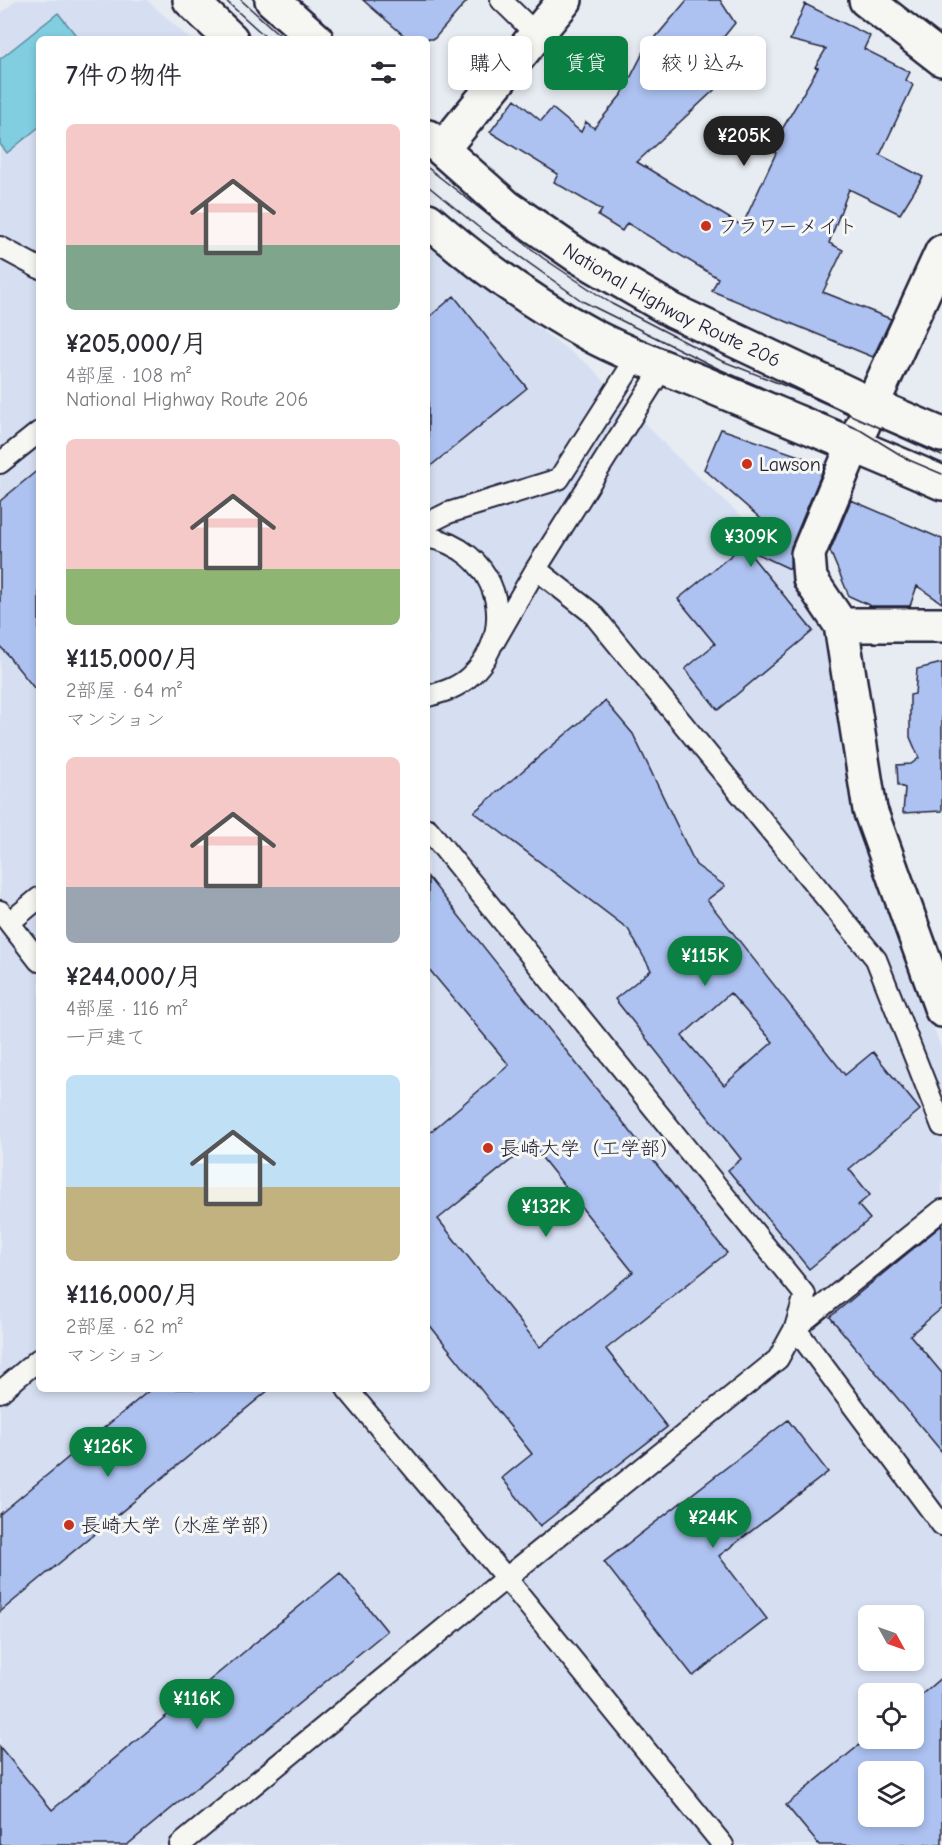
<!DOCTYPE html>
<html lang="ja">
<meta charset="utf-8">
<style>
:root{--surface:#fff;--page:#f7f7f7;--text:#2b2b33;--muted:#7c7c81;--accent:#0b8043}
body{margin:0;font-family:"Comic Neue","Klee One",sans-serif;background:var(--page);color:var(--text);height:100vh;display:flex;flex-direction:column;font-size:22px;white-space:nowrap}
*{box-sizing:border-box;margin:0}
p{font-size:20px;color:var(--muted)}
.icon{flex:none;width:33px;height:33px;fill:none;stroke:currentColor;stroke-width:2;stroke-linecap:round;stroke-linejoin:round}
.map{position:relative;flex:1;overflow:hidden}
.panel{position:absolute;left:36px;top:36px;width:394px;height:1356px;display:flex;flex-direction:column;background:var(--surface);border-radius:9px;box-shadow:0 3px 9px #0003}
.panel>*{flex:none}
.guide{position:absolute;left:448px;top:36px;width:404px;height:54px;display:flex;gap:12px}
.needle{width:39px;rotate:130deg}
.tools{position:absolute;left:858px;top:1605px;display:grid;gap:12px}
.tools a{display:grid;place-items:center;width:66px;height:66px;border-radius:9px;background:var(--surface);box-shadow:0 3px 9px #0003;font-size:30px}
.price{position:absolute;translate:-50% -51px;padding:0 14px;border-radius:21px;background:var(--accent);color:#fff;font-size:20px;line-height:39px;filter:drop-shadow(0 2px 3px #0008)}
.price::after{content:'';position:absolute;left:50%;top:36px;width:18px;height:14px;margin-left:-9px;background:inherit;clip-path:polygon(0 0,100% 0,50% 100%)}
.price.selected{background:#222;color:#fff}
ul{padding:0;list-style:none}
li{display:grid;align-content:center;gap:12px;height:318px;padding:0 30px}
li span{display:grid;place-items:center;height:186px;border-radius:9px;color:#555}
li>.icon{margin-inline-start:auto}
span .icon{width:108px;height:108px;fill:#fffc;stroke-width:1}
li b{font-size:26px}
h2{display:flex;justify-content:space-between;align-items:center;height:72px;padding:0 30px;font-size:26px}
.pill{padding:0 21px;border-radius:9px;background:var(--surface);box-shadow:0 3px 9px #0003;font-size:21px;line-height:54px}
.pill.selected{background:var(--accent);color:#fff}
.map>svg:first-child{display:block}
.built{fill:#d6dff2;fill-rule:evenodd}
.water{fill:#81cee0;stroke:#5b899e;stroke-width:1.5}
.building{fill:#adc2f1;stroke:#22223b;stroke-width:1.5;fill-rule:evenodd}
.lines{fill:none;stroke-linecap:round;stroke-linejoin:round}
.lane-casing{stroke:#22223b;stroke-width:24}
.street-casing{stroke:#22223b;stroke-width:38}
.secondary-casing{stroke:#22223b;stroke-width:38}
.highway-casing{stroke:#22223b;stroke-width:38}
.lane{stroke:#f6f6f2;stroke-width:20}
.street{stroke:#f6f6f2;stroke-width:33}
.secondary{stroke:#f6f6f2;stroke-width:33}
.highway{stroke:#f6f6f2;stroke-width:33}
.tram{stroke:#22223b;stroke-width:1.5}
.poi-dot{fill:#c8321e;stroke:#f6f6f2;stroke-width:2}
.labels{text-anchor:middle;stroke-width:6;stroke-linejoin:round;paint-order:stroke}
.poi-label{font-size:20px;fill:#22223b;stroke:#f6f6f2;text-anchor:start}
.street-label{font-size:20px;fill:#22223b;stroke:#f6f6f2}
</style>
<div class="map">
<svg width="942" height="1845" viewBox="0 0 942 1845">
<rect width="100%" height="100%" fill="#e7ecf2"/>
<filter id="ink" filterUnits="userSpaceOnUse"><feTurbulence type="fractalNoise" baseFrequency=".0167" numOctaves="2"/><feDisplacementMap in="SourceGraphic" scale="12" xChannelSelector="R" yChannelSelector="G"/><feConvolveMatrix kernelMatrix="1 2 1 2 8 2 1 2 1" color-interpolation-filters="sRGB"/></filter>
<g filter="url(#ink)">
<!-- built -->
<path class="built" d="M16,0h131l43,39h-151v1350h389v-1142l162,119 81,85 118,109 35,75 36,185 82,231v794h-942v-1831zM868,1616h46v44h-46zM868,1694h46v44h-46zM868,1772h46v44h-46z"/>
<!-- water -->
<path class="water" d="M58,13l21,26h-40v88l-32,26 -7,-9v-85z"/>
<!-- building -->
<path class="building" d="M363,0h105l-34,39h-26z
M687,0h33l15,23 -21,26 4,23 9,6 -90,84 105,64 34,-73 -6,-3 48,-82 -3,-1 11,-18 -36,-9 15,-36 65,32 -6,13 46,23 -4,8 7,5 -33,70 43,22 -23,37 -51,-25 -20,54 14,7 -20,42 68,27 -18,38 -161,-66 6,-13 -91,-55 -5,8 -24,-15 4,-6 -48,-28 4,-8 -68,-42 25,-33 26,22 11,-13 29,24 5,-10 8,6 28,-34 22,-43z
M454,296l73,92 -99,80v-150z
M721,429l104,36 -34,82 -1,22 -45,-21 68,83 -95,79 -33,-41 30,-25 -37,-45 90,-74 -64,-56z
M39,469v225l-39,-48v-145z
M851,500l91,39v64l-25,-17 -7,20h-39l-22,-10 -19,-45z
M942,663v148l-39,2 2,-25 -7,-3 -1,-20 14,-1 8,-6 -9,-21v-42l5,-1 2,-25z
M605,701l28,33 63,131 29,21 -18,14 138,175 28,-23 47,58 -71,59 21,26 -12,10 12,14 -61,50 -81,-99 13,-11 -126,-160 36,-29 -23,-41 -154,-117zM730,993l43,49 -49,43 -42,-49z
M428,877l299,376 -121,96 61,78 -127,99 -38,-48 30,-24 -104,-131v-189l81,-69 -81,-97zM531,1144l102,128 -93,75 -102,-128z
M942,1225v83l-32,27 32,38v79l-112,-135z
M151,1389h119l-270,223v-98z
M788,1420l40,52 -109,84 48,63 -74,57 -89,-114z
M340,1573l47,58 -260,214h-127v-98l52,63z
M942,1677v168h-123l-33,-40 82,-67h46v-37zM868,1772h46v44h-46z"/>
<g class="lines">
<!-- lane casing -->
<g class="lane-casing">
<path id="lane" d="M501,0l35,34
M0,247l39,21
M0,463l39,-31
M428,523l20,-10 111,-34 78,-122
M428,538c14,1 30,9 41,18 38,32 37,89 0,121 -12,11 -26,15 -41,19
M536,569l56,44 284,346 66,167
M494,642l42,-73 127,-202
M0,911l39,50
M10,922l29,-24
M795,1328l147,197
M795,1328l147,-118
M347,1389l159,189 217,267
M0,1392l39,-33
M180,1845l326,-267 272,-219 17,-31 10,-33 -377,-466"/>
</g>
<!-- street casing -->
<g class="street-casing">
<path id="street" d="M442,149l123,-149
M942,252l-88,192 -46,110 2,25 31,46 29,185 72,200
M841,625h101"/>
</g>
<!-- secondary casing -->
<g class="secondary-casing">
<path id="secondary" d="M866,0l76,59"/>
</g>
<!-- highway casing -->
<g class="highway-casing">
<g id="highway">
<path d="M190,0l41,39"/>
<path d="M272,0l44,39"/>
<path id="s1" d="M428,137l79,70 71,49 95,55 199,94 70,30"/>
<path d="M428,220c50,44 104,83 163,115 35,19 75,33 112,48 80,34 160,65 239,100"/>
</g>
</g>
<!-- lane -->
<use href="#lane" class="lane"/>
<!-- street -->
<use href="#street" class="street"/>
<!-- secondary -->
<use href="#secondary" class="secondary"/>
<!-- highway -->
<use href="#highway" class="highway"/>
<!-- tram -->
<path class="tram" d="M225,0l43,39
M241,0l43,39
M428,168l115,90 69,46 108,56 73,29 149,67
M428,186l49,40 105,75 135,67 143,62 49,30 33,14"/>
</g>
</g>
<!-- markers -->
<g class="poi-dot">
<circle cx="706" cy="226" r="6"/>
<circle cx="747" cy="464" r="6"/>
<circle cx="488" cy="1148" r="6"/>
<circle cx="69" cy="1525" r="6"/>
</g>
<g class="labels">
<!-- poi labels -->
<g class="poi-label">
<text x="718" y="233">フラワーメイト</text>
<text x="759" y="471">Lawson</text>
<text x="500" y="1155">長崎大学（工学部）</text>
<text x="81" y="1532">長崎大学（水産学部）</text>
</g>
<!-- street labels -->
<g class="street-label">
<text dy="7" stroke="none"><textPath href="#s1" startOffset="298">National Highway Route 206</textPath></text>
</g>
</g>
</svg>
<div class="tools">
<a><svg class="needle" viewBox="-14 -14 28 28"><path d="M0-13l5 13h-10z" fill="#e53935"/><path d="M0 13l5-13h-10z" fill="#7c7c81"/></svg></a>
<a><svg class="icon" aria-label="locate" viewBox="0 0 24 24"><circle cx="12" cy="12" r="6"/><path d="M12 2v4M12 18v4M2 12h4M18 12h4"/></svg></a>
<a><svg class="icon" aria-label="layers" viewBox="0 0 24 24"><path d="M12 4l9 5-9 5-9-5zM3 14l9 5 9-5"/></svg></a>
</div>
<b class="price selected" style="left:744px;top:167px">¥205K</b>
<b class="price" style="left:751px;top:568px">¥309K</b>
<b class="price" style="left:705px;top:987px">¥115K</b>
<b class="price" style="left:546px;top:1238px">¥132K</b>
<b class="price" style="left:108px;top:1478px">¥126K</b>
<b class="price" style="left:713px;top:1549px">¥244K</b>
<b class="price" style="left:197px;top:1730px">¥116K</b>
<div class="guide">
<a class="pill">購入</a>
<a class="pill selected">賃貸</a>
<a class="pill">絞り込み</a>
</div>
<section class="panel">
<h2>7件の物件<svg class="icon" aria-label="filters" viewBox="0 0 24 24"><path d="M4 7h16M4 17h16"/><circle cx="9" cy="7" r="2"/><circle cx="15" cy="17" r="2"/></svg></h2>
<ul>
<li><span style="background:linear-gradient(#f6c9c9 65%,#7fa58c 0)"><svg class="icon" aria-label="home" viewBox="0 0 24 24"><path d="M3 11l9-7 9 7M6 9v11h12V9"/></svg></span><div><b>¥205,000/月</b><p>4部屋 · 108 m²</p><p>National Highway Route 206</p></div></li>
<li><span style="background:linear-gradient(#f6c9c9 70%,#8fb573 0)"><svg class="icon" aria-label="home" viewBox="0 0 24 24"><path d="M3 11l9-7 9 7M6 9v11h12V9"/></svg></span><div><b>¥115,000/月</b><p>2部屋 · 64 m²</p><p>マンション</p></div></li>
<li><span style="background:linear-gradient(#f6c9c9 70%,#9aa5b1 0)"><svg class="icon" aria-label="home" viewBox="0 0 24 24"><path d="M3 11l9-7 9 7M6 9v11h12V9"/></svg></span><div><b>¥244,000/月</b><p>4部屋 · 116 m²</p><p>一戸建て</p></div></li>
<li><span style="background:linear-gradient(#bfe0f5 60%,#c2b280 0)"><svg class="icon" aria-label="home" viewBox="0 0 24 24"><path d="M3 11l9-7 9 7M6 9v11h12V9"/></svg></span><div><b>¥116,000/月</b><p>2部屋 · 62 m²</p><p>マンション</p></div></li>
</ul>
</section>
</div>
